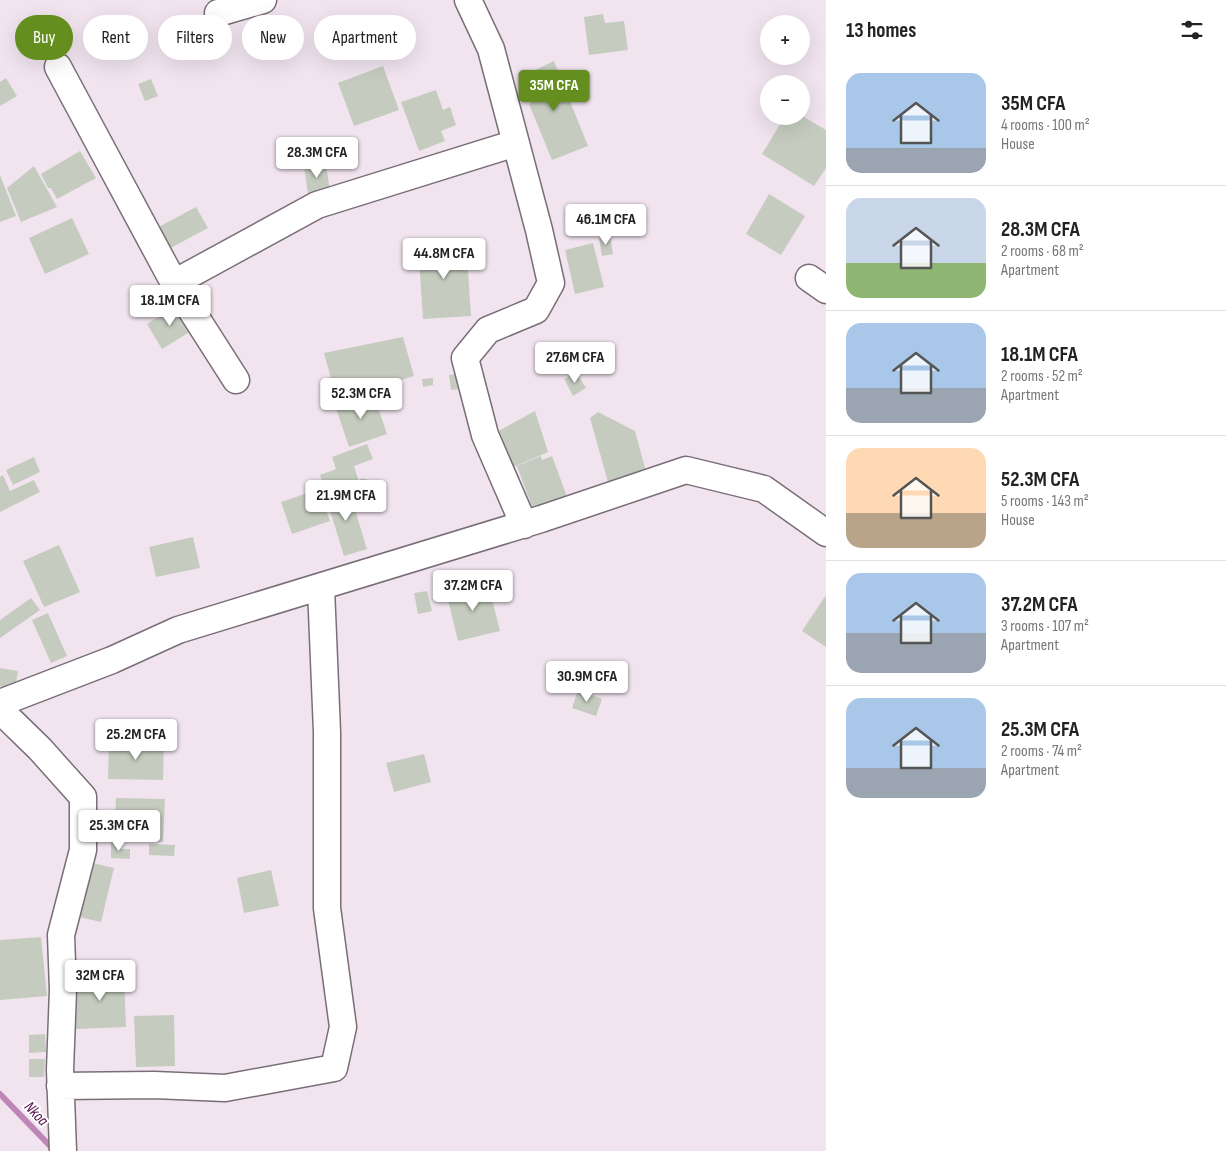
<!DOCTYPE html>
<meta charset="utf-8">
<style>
:root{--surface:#fff;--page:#f2f2f2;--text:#222;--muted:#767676;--line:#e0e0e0;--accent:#648e1d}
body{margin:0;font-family:"Sofia Sans Condensed",sans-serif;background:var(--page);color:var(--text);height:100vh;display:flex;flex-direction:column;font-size:19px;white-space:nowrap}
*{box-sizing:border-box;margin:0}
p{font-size:16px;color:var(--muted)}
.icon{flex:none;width:28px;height:28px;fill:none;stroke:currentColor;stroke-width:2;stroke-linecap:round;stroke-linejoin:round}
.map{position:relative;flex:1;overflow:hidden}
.drawer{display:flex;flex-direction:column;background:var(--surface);width:400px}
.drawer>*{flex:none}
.top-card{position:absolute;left:15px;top:15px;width:475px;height:45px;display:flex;gap:10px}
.tools{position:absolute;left:760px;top:15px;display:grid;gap:10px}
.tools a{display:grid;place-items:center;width:50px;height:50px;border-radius:50%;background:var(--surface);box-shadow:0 5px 20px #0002;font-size:25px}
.price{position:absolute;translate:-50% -42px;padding:0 11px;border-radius:5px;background:#fff;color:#222;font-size:16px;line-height:32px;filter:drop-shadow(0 1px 2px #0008)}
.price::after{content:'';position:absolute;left:50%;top:30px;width:15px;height:11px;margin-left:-8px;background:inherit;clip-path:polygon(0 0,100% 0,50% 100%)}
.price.on{background:var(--accent);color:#fff}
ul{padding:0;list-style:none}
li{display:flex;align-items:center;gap:15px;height:125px;padding:0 20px}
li+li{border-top:1px solid var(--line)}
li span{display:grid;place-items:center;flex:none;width:140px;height:100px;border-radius:15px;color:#555}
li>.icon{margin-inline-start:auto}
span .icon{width:60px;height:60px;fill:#fffc;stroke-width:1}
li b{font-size:21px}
h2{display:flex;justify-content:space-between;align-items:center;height:60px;padding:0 20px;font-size:21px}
.chip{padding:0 18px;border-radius:22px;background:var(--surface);box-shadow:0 5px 20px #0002;font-size:18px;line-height:45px}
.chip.on{background:var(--accent);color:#fff}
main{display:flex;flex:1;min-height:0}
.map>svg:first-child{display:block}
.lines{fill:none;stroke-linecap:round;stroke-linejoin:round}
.stream{stroke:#be86b7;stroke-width:6}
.building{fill:#c5ccbf}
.minor-casing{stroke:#796e78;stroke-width:29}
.minor{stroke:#fff;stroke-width:26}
.labels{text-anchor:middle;stroke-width:4;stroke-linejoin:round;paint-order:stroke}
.water-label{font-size:16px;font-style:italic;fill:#520f4e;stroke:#fff}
</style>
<main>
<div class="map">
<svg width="826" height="1151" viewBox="0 0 826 1151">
<rect width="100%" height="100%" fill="#f1e4ef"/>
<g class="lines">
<!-- stream -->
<path class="stream" d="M0,1094l55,57"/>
</g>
<!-- building -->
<path class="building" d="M603,14l2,9 19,-2 4,29 -39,5 -5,-38z
M554,61l34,85 -36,14 -23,-56 6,-3 -12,-25z
M383,66l16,44 -45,16 -16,-43z
M6,78l11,18 -17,10v-24z
M151,79l7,17 -13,5 -7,-17z
M436,90l7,20 7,-3 6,18 -15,6 4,10 -26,10 -18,-49z
M801,115l25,15v38l-12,18 -52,-32 23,-38z
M80,151l16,27 -39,21 -6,-11h-3l-7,-14z
M325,158l6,39 -22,3 -6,-39z
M34,166l23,41 -36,15 -14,-34z
M0,175l16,41 -16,6z
M769,194l36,22 -24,39 -35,-21z
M196,207l12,21 -45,24 -12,-21z
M72,218l17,36 -44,20 -16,-36z
M610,236l3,18 -11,2 -3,-18z
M466,241l5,75 -48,3 -5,-75z
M593,243l11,44 -29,7 -10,-44z
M178,305l15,25 -31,19 -15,-25z
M403,337l11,39 -50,15 1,3 -28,7 -13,-48z
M468,372l2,16 -19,2 -2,-15z
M576,372l10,16 -13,8 -9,-17z
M433,378v7l-10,2 -1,-8z
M373,392l14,42 -38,13 -14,-42z
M535,411l13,41 -41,18 -16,-35z
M598,412l37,19 13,48 -38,10 -20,-71z
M367,444l6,15 -19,7 5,16 -33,11 -6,-18 16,-6 -4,-12z
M541,456l1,4 10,-4 17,46 -34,13 -18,-49z
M34,457l6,15 -27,13 -7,-15z
M3,475l7,16 24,-11 6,12 -40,20v-35z
M360,479h7v9h-7z
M348,487l19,62 -23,7 -19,-62z
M319,489l11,32 -38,13 -11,-32z
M193,537l7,31 -44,9 -7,-30z
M59,545l21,47 -36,15 -21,-46z
M488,583l12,48 -42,10 -12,-49z
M427,591l5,20 -14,3 -4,-21z
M826,595v52l-24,-16z
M31,598l9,12 -40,28v-18z
M48,613l19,43 -16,7 -19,-43z
M0,668l18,3 -3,18 -15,-3z
M578,690l24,9 -6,17 -24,-8z
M109,742h55l-1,38 -55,-1z
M424,754l7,28 -37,10 -8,-29z
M116,798l49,1 -2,43 -49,-2z
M111,842h9v7h10v10l-19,-1z
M149,844l26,1 -1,11 -25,-1z
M84,861l30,7 -13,54 -30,-7z
M271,870l8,36 -35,7 -7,-35z
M41,937l6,59 -47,4v-60z
M124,975l2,52 -50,2 -2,-52z
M174,1015l1,51 -39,1 -2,-51z
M45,1034l1,18 -17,1v-18z
M29,1059h16l-1,18h-15z"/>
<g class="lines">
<!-- minor casing -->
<g class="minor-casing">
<path id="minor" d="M468,0l23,49 48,181 12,53 -15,27 -48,20 -23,28 20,77 39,90
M218,13l45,-13
M58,67l116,216 62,97
M809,278l17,12
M174,283l143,-78 199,-62
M0,703l112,-43 66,-30 363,-111 145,-49 78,19 62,44
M0,710l40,39 43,48v53l-22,85 2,55 -3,80 3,81
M60,1086l94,-1 71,3 109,-20 9,-41 -16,-119v-176l-6,-144"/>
</g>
<!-- minor -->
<use href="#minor" class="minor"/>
</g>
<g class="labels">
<!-- water labels -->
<g class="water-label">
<text transform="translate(37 1113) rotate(46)" y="6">Nkoa</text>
</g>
</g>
</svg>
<div class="tools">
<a>+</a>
<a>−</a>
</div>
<b class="price on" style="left:554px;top:112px">35M CFA</b>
<b class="price" style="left:317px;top:179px">28.3M CFA</b>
<b class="price" style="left:606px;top:246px">46.1M CFA</b>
<b class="price" style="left:444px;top:280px">44.8M CFA</b>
<b class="price" style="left:170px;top:327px">18.1M CFA</b>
<b class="price" style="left:575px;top:384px">27.6M CFA</b>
<b class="price" style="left:361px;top:420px">52.3M CFA</b>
<b class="price" style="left:346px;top:522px">21.9M CFA</b>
<b class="price" style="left:473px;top:612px">37.2M CFA</b>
<b class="price" style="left:587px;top:703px">30.9M CFA</b>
<b class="price" style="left:136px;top:761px">25.2M CFA</b>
<b class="price" style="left:119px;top:852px">25.3M CFA</b>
<b class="price" style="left:100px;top:1002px">32M CFA</b>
<div class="top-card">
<a class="chip on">Buy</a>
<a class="chip">Rent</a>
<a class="chip">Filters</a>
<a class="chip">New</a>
<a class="chip">Apartment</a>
</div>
</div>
<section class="drawer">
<h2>13 homes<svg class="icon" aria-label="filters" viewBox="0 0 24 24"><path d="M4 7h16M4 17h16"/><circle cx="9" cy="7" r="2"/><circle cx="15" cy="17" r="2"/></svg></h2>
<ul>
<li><span style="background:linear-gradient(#a9c7e8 75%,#9aa5b1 0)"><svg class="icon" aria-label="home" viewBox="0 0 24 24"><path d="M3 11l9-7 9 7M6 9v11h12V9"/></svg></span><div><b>35M CFA</b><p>4 rooms · 100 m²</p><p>House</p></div></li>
<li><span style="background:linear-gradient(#c9d6e8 65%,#8fb573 0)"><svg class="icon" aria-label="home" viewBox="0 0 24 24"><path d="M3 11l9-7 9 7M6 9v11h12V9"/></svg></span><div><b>28.3M CFA</b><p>2 rooms · 68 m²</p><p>Apartment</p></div></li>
<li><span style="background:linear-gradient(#a9c7e8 65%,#9aa5b1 0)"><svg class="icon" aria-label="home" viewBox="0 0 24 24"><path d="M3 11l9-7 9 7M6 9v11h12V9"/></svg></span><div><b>18.1M CFA</b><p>2 rooms · 52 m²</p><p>Apartment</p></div></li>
<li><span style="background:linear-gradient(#ffd9b3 65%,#b9a48a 0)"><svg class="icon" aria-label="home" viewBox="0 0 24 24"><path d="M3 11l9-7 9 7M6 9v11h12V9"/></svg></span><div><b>52.3M CFA</b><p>5 rooms · 143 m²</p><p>House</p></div></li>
<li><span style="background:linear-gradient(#a9c7e8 60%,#9aa5b1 0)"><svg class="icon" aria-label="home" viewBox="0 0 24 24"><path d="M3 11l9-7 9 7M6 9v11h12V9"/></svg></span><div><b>37.2M CFA</b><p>3 rooms · 107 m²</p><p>Apartment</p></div></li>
<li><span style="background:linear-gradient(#a9c7e8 70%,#9aa5b1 0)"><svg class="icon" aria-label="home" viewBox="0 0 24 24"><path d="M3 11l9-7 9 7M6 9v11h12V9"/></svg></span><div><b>25.3M CFA</b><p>2 rooms · 74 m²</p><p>Apartment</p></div></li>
</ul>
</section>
</main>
